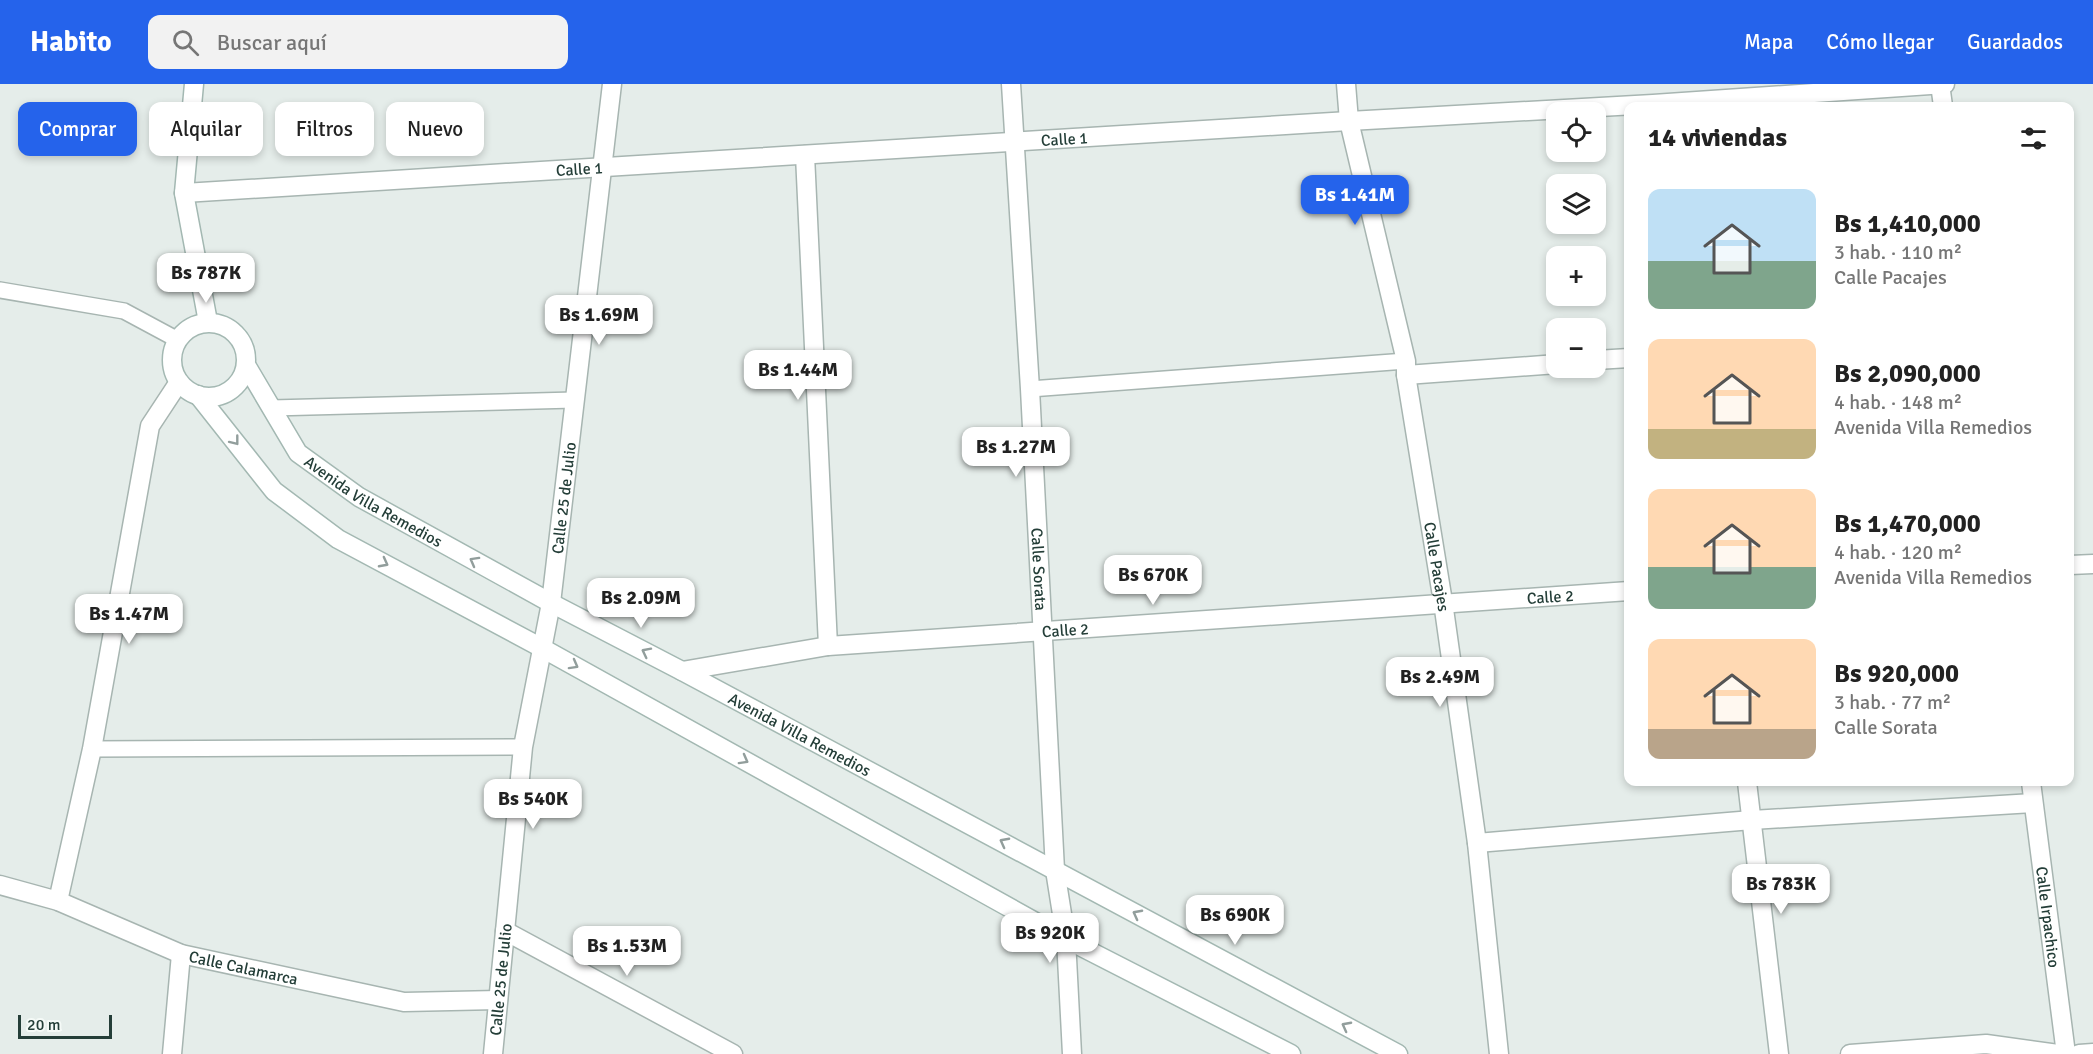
<!DOCTYPE html>
<html lang="es">
<meta charset="utf-8">
<style>
:root{--surface:#fff;--page:#f2f2f2;--text:#222;--muted:#767676;--accent:#2563eb}
body{margin:0;font-family:Signika,sans-serif;background:var(--page);color:var(--text);height:100vh;display:flex;flex-direction:column;font-size:22px;white-space:nowrap}
*{box-sizing:border-box;margin:0}
p{font-size:20px;color:var(--muted)}
.icon{flex:none;width:33px;height:33px;fill:none;stroke:currentColor;stroke-width:2;stroke-linecap:round;stroke-linejoin:round}
.map{position:relative;flex:1;overflow:hidden}
.sheet{position:absolute;left:1624px;top:18px;width:450px;height:684px;display:flex;flex-direction:column;background:var(--surface);border-radius:12px;box-shadow:0 3px 9px #0003}
.sheet>*{flex:none}
.hud{position:absolute;left:18px;top:18px;width:570px;height:54px;display:flex;gap:12px}
.controls{position:absolute;left:1546px;top:18px;display:grid;gap:12px}
.controls a{display:grid;place-items:center;width:60px;height:60px;border-radius:12px;background:var(--surface);box-shadow:0 3px 9px #0003;font-size:30px}
.scale{position:absolute;left:18px;bottom:15px;width:94px;box-sizing:border-box;padding-left:6px;border:3px solid #243e38;border-top:0;font-size:16px;line-height:21px;white-space:nowrap;color:#243e38;-webkit-text-stroke:4px #f5faf7;paint-order:stroke}
.price{position:absolute;translate:-50% -51px;padding:0 14px;border-radius:12px;background:#fff;color:#222;font-size:20px;line-height:39px;filter:drop-shadow(0 2px 3px #0008)}
.price::after{content:'';position:absolute;left:50%;top:36px;width:18px;height:14px;margin-left:-9px;background:inherit;clip-path:polygon(0 0,100% 0,50% 100%)}
.price.on{background:var(--accent);color:#fff}
ul{padding:0;list-style:none}
li{display:flex;align-items:center;gap:18px;height:150px;padding:0 24px}
li span{display:grid;place-items:center;flex:none;width:168px;height:120px;border-radius:12px;color:#555}
li>.icon{margin-inline-start:auto}
span .icon{width:72px;height:72px;fill:#fffc;stroke-width:1}
li b{font-size:26px}
h2{display:flex;justify-content:space-between;align-items:center;height:72px;padding:0 24px;font-size:26px}
.pill{padding:0 21px;border-radius:12px;background:var(--surface);box-shadow:0 3px 9px #0003;font-size:21px;line-height:54px}
.pill.on{background:var(--accent);color:#fff}
header{display:flex;align-items:center;gap:36px;box-sizing:border-box;height:84px;padding:0 30px;background:var(--accent);color:#fff}
header strong{font-size:28px}
nav{display:flex;gap:33px;margin-inline-start:auto;font-size:21px}
.search{width:420px;height:54px;background:var(--page);display:flex;align-items:center;gap:15px;box-sizing:border-box;padding:0 21px;border-radius:12px;color:var(--muted);font-size:22px}
.map>svg:first-child{display:block}
.lines{fill:none;stroke-linecap:round;stroke-linejoin:round}
.service-casing{stroke:#a7b5b1;stroke-width:18}
.minor-casing{stroke:#a7b5b1;stroke-width:21}
.secondary-casing{stroke:#a3b8b2;stroke-width:21}
.service{stroke:#fff;stroke-width:15}
.minor{stroke:#fff;stroke-width:18}
.secondary{stroke:#fff;stroke-width:18}
.oneway{stroke:#929e9c}
.labels{text-anchor:middle;stroke-width:4.5;stroke-linejoin:round;paint-order:stroke}
.street-label{font-size:16px;fill:#243e38;stroke:#f5faf7}
</style>
<header>
<strong>Habito</strong>
<div class="search"><svg class="icon" aria-label="search" viewBox="0 0 24 24"><circle cx="10" cy="10" r="6"/><path d="M15 15l6 6"/></svg>Buscar aquí</div>
<nav><a>Mapa</a><a>Cómo llegar</a><a>Guardados</a></nav>
</header>
<div class="map">
<svg width="2093" height="970" viewBox="0 0 2093 970">
<rect width="100%" height="100%" fill="#e5edea"/>
<g class="lines">
<!-- service casing -->
<g class="service-casing">
<path id="service" d="M0,206l124,21 54,29
M1030,305l376,-28
M272,324l302,-8
M92,665l431,-2"/>
</g>
<!-- minor casing -->
<g class="minor-casing">
<g id="minor">
<path id="s1" d="M1011,0l19,305 25,481 11,69 6,115"/>
<path id="s2" d="M1346,0l3,37 57,240v14l37,227 34,241 22,211"/>
<path d="M1940,0l3,22"/>
<path d="M805,71l23,491"/>
<path id="s3" d="M184,109l1165,-72 304,-17 292,-20"/>
<path d="M1596,276l33,-2"/>
<path d="M1406,291l151,-11"/>
<path d="M2070,481l23,-1"/>
<path id="s4" d="M682,587l146,-25 801,-55"/>
<path d="M1747,698l32,272"/>
<path id="s5" d="M2031,698l35,272"/>
<path d="M1477,759l275,-23 281,-17"/>
<path id="s6" d="M0,801l58,16 123,53 223,48 94,-2"/>
<path d="M58,817l34,-152 58,-323 29,-44"/>
<path d="M505,847l228,123"/>
<path d="M172,970l9,-100"/>
<path id="s7" d="M493,970l30,-307 28,-144 61,-519"/>
<path d="M1850,970l136,-10 72,10"/>
<path d="M2079,970l14,-1"/>
</g>
</g>
<!-- secondary casing -->
<g class="secondary-casing">
<g id="secondary">
<path d="M194,0l-10,109 24,129"/>
<circle cx="209" cy="276" r="37"/>
<path id="s8" d="M246,281l52,88 61,44 192,106 131,68 716,383"/>
<path d="M198,311l76,96 64,48 204,109 524,291 225,115"/>
</g>
</g>
<!-- service -->
<use href="#service" class="service"/>
<!-- minor -->
<use href="#minor" class="minor"/>
<!-- secondary -->
<use href="#secondary" class="secondary"/>
</g>
<!-- one-way arrows -->
<defs><path id="oneway-chevron" d="M-2-3.5L2.5 0L-2 3.5" fill="none" stroke-width="1.6" stroke-linecap="round" stroke-linejoin="round" transform="scale(1.5)"/></defs>
<g class="oneway">
<use href="#oneway-chevron" transform="translate(235 357) rotate(52)"/>
<use href="#oneway-chevron" transform="translate(474 477) rotate(-151)"/>
<use href="#oneway-chevron" transform="translate(384 479) rotate(28)"/>
<use href="#oneway-chevron" transform="translate(646 568) rotate(-153)"/>
<use href="#oneway-chevron" transform="translate(574 581) rotate(29)"/>
<use href="#oneway-chevron" transform="translate(744 676) rotate(29)"/>
<use href="#oneway-chevron" transform="translate(1004 758) rotate(-152)"/>
<use href="#oneway-chevron" transform="translate(1137 830) rotate(-152)"/>
<use href="#oneway-chevron" transform="translate(1346 942) rotate(-152)"/>
</g>
<g class="labels">
<!-- street labels -->
<g class="street-label">
<text dy="6" stroke="none"><textPath href="#s3" startOffset="882">Calle 1</textPath></text>
<text dy="6" stroke="none"><textPath href="#s3" startOffset="396">Calle 1</textPath></text>
<text dy="6" stroke="none"><textPath href="#s7" startOffset="561">Calle 25 de Julio</textPath></text>
<text dy="6" stroke="none"><textPath href="#s8" startOffset="192">Avenida Villa Remedios</textPath></text>
<text dy="6" stroke="none"><textPath href="#s2" startOffset="492">Calle Pacajes</textPath></text>
<text dy="6" stroke="none"><textPath href="#s1" startOffset="486">Calle Sorata</textPath></text>
<text dy="6" stroke="none"><textPath href="#s4" startOffset="872">Calle 2</textPath></text>
<text dy="6" stroke="none"><textPath href="#s4" startOffset="386">Calle 2</textPath></text>
<text dy="6" stroke="none"><textPath href="#s8" startOffset="678">Avenida Villa Remedios</textPath></text>
<text dy="6" stroke="none"><textPath href="#s5" startOffset="136">Calle Irpachico</textPath></text>
<text dy="6" stroke="none"><textPath href="#s6" startOffset="258">Calle Calamarca</textPath></text>
<text dy="6" stroke="none"><textPath href="#s7" startOffset="75">Calle 25 de Julio</textPath></text>
</g>
</g>
</svg>
<div class="controls">
<a><svg class="icon" aria-label="locate" viewBox="0 0 24 24"><circle cx="12" cy="12" r="6"/><path d="M12 2v4M12 18v4M2 12h4M18 12h4"/></svg></a>
<a><svg class="icon" aria-label="layers" viewBox="0 0 24 24"><path d="M12 4l9 5-9 5-9-5zM3 14l9 5 9-5"/></svg></a>
<a>+</a>
<a>−</a>
</div>
<div class="scale">20 m</div>
<b class="price on" style="left:1355px;top:142px">Bs 1.41M</b>
<b class="price" style="left:206px;top:220px">Bs 787K</b>
<b class="price" style="left:599px;top:262px">Bs 1.69M</b>
<b class="price" style="left:798px;top:317px">Bs 1.44M</b>
<b class="price" style="left:1016px;top:394px">Bs 1.27M</b>
<b class="price" style="left:1153px;top:522px">Bs 670K</b>
<b class="price" style="left:641px;top:545px">Bs 2.09M</b>
<b class="price" style="left:129px;top:561px">Bs 1.47M</b>
<b class="price" style="left:1440px;top:624px">Bs 2.49M</b>
<b class="price" style="left:533px;top:746px">Bs 540K</b>
<b class="price" style="left:1781px;top:831px">Bs 783K</b>
<b class="price" style="left:1235px;top:862px">Bs 690K</b>
<b class="price" style="left:1050px;top:880px">Bs 920K</b>
<b class="price" style="left:627px;top:893px">Bs 1.53M</b>
<div class="hud">
<a class="pill on">Comprar</a>
<a class="pill">Alquilar</a>
<a class="pill">Filtros</a>
<a class="pill">Nuevo</a>
</div>
<section class="sheet">
<h2>14 viviendas<svg class="icon" aria-label="filters" viewBox="0 0 24 24"><path d="M4 7h16M4 17h16"/><circle cx="9" cy="7" r="2"/><circle cx="15" cy="17" r="2"/></svg></h2>
<ul>
<li><span style="background:linear-gradient(#bfe0f5 60%,#7fa58c 0)"><svg class="icon" aria-label="home" viewBox="0 0 24 24"><path d="M3 11l9-7 9 7M6 9v11h12V9"/></svg></span><div><b>Bs 1,410,000</b><p>3 hab. · 110 m²</p><p>Calle Pacajes</p></div></li>
<li><span style="background:linear-gradient(#ffd9b3 75%,#c2b280 0)"><svg class="icon" aria-label="home" viewBox="0 0 24 24"><path d="M3 11l9-7 9 7M6 9v11h12V9"/></svg></span><div><b>Bs 2,090,000</b><p>4 hab. · 148 m²</p><p>Avenida Villa Remedios</p></div></li>
<li><span style="background:linear-gradient(#ffd9b3 65%,#7fa58c 0)"><svg class="icon" aria-label="home" viewBox="0 0 24 24"><path d="M3 11l9-7 9 7M6 9v11h12V9"/></svg></span><div><b>Bs 1,470,000</b><p>4 hab. · 120 m²</p><p>Avenida Villa Remedios</p></div></li>
<li><span style="background:linear-gradient(#ffd9b3 75%,#b9a48a 0)"><svg class="icon" aria-label="home" viewBox="0 0 24 24"><path d="M3 11l9-7 9 7M6 9v11h12V9"/></svg></span><div><b>Bs 920,000</b><p>3 hab. · 77 m²</p><p>Calle Sorata</p></div></li>
</ul>
</section>
</div>
